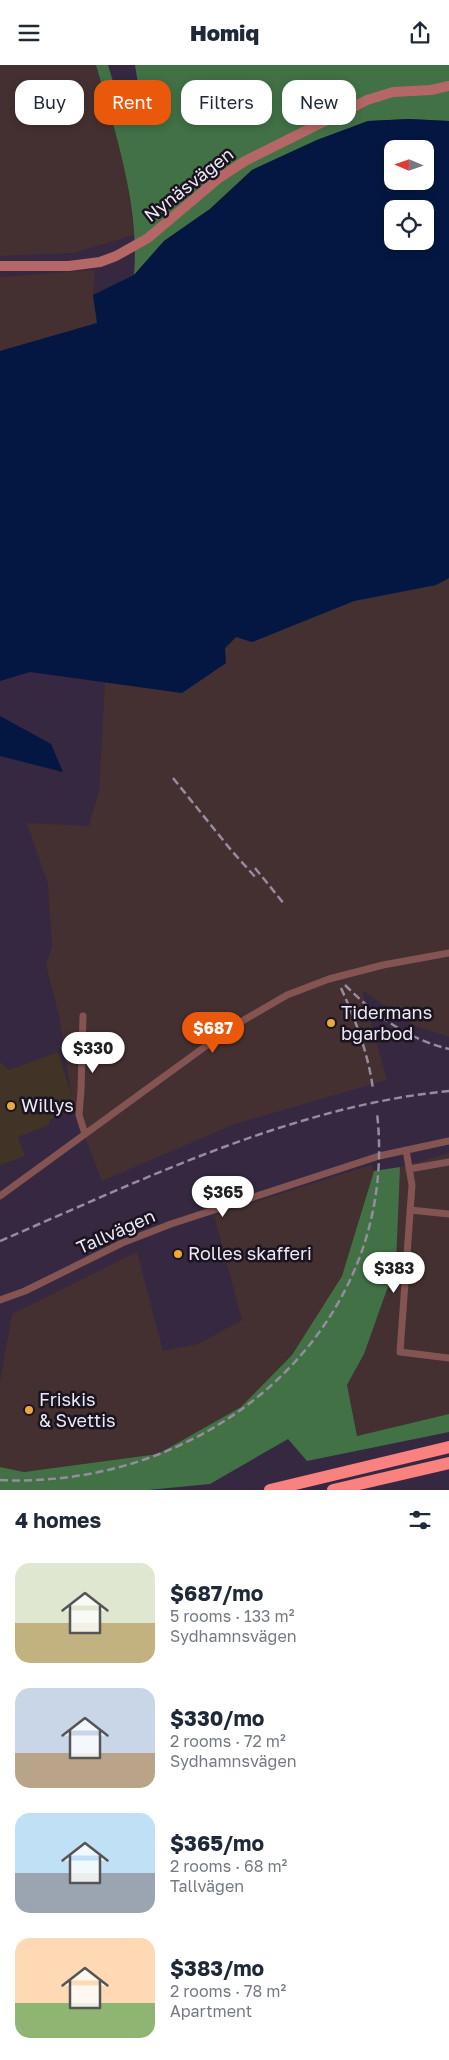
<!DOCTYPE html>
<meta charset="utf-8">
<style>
:root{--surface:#fff;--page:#f2f2f3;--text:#1f2937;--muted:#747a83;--accent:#ea580c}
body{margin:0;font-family:"Golos Text",sans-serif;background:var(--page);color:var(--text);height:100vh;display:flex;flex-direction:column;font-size:19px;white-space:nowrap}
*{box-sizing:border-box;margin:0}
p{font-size:16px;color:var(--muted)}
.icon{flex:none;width:28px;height:28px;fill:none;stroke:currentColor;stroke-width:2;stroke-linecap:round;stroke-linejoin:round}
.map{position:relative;height:1425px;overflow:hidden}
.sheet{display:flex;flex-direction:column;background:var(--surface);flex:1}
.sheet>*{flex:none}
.hud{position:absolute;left:15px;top:15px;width:420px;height:45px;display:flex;gap:10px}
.needle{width:32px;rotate:272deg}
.controls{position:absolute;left:384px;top:75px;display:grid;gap:10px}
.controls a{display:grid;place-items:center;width:50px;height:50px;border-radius:10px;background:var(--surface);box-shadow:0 2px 8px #0003;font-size:25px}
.price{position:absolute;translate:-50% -42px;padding:0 11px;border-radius:18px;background:#fff;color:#222;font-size:16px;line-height:32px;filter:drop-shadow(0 1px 2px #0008)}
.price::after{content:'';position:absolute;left:50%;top:30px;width:15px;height:11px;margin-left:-8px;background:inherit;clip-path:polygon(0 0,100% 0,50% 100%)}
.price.on{background:var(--accent);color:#fff}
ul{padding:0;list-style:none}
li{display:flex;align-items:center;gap:15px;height:125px;padding:0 15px}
li span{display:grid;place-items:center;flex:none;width:140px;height:100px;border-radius:15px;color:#555}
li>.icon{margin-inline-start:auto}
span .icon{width:60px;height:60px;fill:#fffc;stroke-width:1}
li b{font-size:21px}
h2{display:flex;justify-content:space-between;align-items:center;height:60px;padding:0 15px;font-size:21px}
.pill{padding:0 18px;border-radius:15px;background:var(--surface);box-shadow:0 2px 8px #0003;font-size:18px;line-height:45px}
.pill.on{background:var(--accent);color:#fff}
header{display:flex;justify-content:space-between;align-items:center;height:65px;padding:0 15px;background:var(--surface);font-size:22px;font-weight:800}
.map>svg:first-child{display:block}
.commercial{fill:#413325}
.industrial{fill:#443030}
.forest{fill:#427146}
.water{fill:#031742;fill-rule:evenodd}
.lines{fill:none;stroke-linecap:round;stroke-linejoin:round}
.street{stroke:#845452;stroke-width:7}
.secondary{stroke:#b46765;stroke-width:10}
.highway{stroke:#f98180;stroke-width:12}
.rail{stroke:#968ca0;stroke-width:2.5;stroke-dasharray:8 4;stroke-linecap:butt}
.poi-dot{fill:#eba93a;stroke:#19141f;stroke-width:2}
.labels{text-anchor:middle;stroke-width:5;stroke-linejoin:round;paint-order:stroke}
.street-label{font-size:18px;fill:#eee7f6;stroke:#19141f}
.poi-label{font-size:18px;fill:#eee7f6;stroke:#19141f;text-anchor:start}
</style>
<header><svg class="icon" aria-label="menu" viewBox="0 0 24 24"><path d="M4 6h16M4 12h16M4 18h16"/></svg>Homiq<svg class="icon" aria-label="share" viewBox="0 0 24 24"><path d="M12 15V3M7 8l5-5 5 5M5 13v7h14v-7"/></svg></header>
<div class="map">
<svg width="449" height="1425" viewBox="0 0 449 1425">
<rect width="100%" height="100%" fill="#352840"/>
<!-- commercial -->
<path class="commercial" d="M58,987l17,55 -25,13 -1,5 -31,12 7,19 -25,9v-103l9,8z"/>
<!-- industrial -->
<path class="industrial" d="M0,0h96l30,106 8,64 -60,18 -74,3z
M95,205l-2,25 5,28 -98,28v-74z
M449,513v459l-34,-11 -52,-35v4l24,85 -152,44 -133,57 -29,-75 -14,-90 -13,-51 6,-19 -4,-62 -21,-61 62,3 10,-35 6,-109 77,11 54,-56 16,5 102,-41 82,-16z
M449,1088v261l-92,22 -10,-51 17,-31 34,-167 2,-20z
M371,1100l3,6 -32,105 -50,79 -51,52 -83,47 -134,18 -24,-5v-85l12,-68 125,-62 26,99 35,-7 44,-24 -28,-105z"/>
<!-- forest -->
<path class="forest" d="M96,0h12l10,33 21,-8 -4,-25h314v56l-40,-2 -41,2 -51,19 -65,30 -42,39 -46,32 -30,34c6,-69 -19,-144 -38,-210z
M400,1102l-4,97 -32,90 -17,31 10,51 92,-22v18l-142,29 -19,-22 -78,45 -62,6h-148v-23l24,5 134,-18 83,-47 51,-52 50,-79 32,-105z"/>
<!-- water -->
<path class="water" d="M409,54l40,2v457l-13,7 -82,16 -102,41 -16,-5 -11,11 1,15 -44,30 -152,-21 -30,9v-330l97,-28 -4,-28 41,-20 30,-34 46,-32 42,-39 65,-30 51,-19zM392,84h33v32h-33zM392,144h33v32h-33z
M0,651l51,28 12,28 -63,-16z"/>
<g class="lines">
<!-- street -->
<path class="street" d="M83,951l-2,74 -2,25 6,19
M406,1085l6,35 -12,167 49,6
M409,1104l40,-7
M0,1131l232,-169 55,-32 42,-16 54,-14 66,-12
M410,1145l39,4
M0,1235l25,-9 97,-48 49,-19 208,-68 70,-15"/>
<!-- secondary -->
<path class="secondary" d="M0,201h69l31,-4 16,-6 32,-18 71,-60 26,-17 122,-61 26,-8 38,-2 18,-4"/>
<!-- highway -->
<path class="highway" d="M270,1425l179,-43
M333,1425l116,-27"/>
<!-- rail -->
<path class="rail" d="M173,713l58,72 26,29
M255,803l30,37
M345,920c30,30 62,54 104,64
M341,923c15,33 27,65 32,101
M0,1176c142,-61 293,-135 449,-150
M0,1415c215,10 401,-157 377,-367"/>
</g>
<!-- markers -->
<g class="poi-dot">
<circle cx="331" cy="958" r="5"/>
<circle cx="11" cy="1041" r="5"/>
<circle cx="178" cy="1189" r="5"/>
<circle cx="29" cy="1345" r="5"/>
</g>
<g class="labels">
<!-- street labels -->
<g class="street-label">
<text transform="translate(189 120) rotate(-38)" y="6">Nynäsvägen</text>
<text transform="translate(116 1167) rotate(-24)" y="6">Tallvägen</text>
</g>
<!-- poi labels -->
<g class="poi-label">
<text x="341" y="954">Tidermans<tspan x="341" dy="21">bgarbod</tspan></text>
<text x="21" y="1047">Willys</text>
<text x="188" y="1195">Rolles skafferi</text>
<text x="39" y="1341">Friskis<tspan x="39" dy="21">&amp; Svettis</tspan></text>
</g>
</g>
</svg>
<div class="controls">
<a><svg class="needle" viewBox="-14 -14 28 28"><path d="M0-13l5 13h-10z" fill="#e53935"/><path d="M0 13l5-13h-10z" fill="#747a83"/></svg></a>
<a><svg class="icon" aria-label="locate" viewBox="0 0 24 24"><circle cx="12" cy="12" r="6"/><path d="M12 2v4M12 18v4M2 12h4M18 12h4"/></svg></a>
</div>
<b class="price on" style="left:213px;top:989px">$687</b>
<b class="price" style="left:93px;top:1009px">$330</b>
<b class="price" style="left:223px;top:1153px">$365</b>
<b class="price" style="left:394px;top:1229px">$383</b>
<div class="hud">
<a class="pill">Buy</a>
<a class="pill on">Rent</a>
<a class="pill">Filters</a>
<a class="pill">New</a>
</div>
</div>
<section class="sheet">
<h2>4 homes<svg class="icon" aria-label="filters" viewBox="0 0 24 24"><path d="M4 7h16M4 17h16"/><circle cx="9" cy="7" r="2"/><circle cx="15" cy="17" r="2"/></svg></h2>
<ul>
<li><span style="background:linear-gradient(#dfe7d0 60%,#c2b280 0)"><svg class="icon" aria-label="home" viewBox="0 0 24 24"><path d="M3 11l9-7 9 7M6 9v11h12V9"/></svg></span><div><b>$687/mo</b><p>5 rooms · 133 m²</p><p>Sydhamnsvägen</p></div></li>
<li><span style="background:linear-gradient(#c9d6e8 65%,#b9a48a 0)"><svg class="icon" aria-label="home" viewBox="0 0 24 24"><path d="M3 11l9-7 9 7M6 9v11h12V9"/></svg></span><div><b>$330/mo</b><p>2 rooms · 72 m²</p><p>Sydhamnsvägen</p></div></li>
<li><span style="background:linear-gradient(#bfe0f5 60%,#9aa5b1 0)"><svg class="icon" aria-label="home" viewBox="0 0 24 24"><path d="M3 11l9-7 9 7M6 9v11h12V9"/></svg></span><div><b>$365/mo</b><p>2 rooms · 68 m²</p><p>Tallvägen</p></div></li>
<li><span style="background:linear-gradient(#ffd9b3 65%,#8fb573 0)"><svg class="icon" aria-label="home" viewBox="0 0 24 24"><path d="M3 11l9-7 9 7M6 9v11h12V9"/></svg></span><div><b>$383/mo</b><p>2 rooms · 78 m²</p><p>Apartment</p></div></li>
</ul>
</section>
